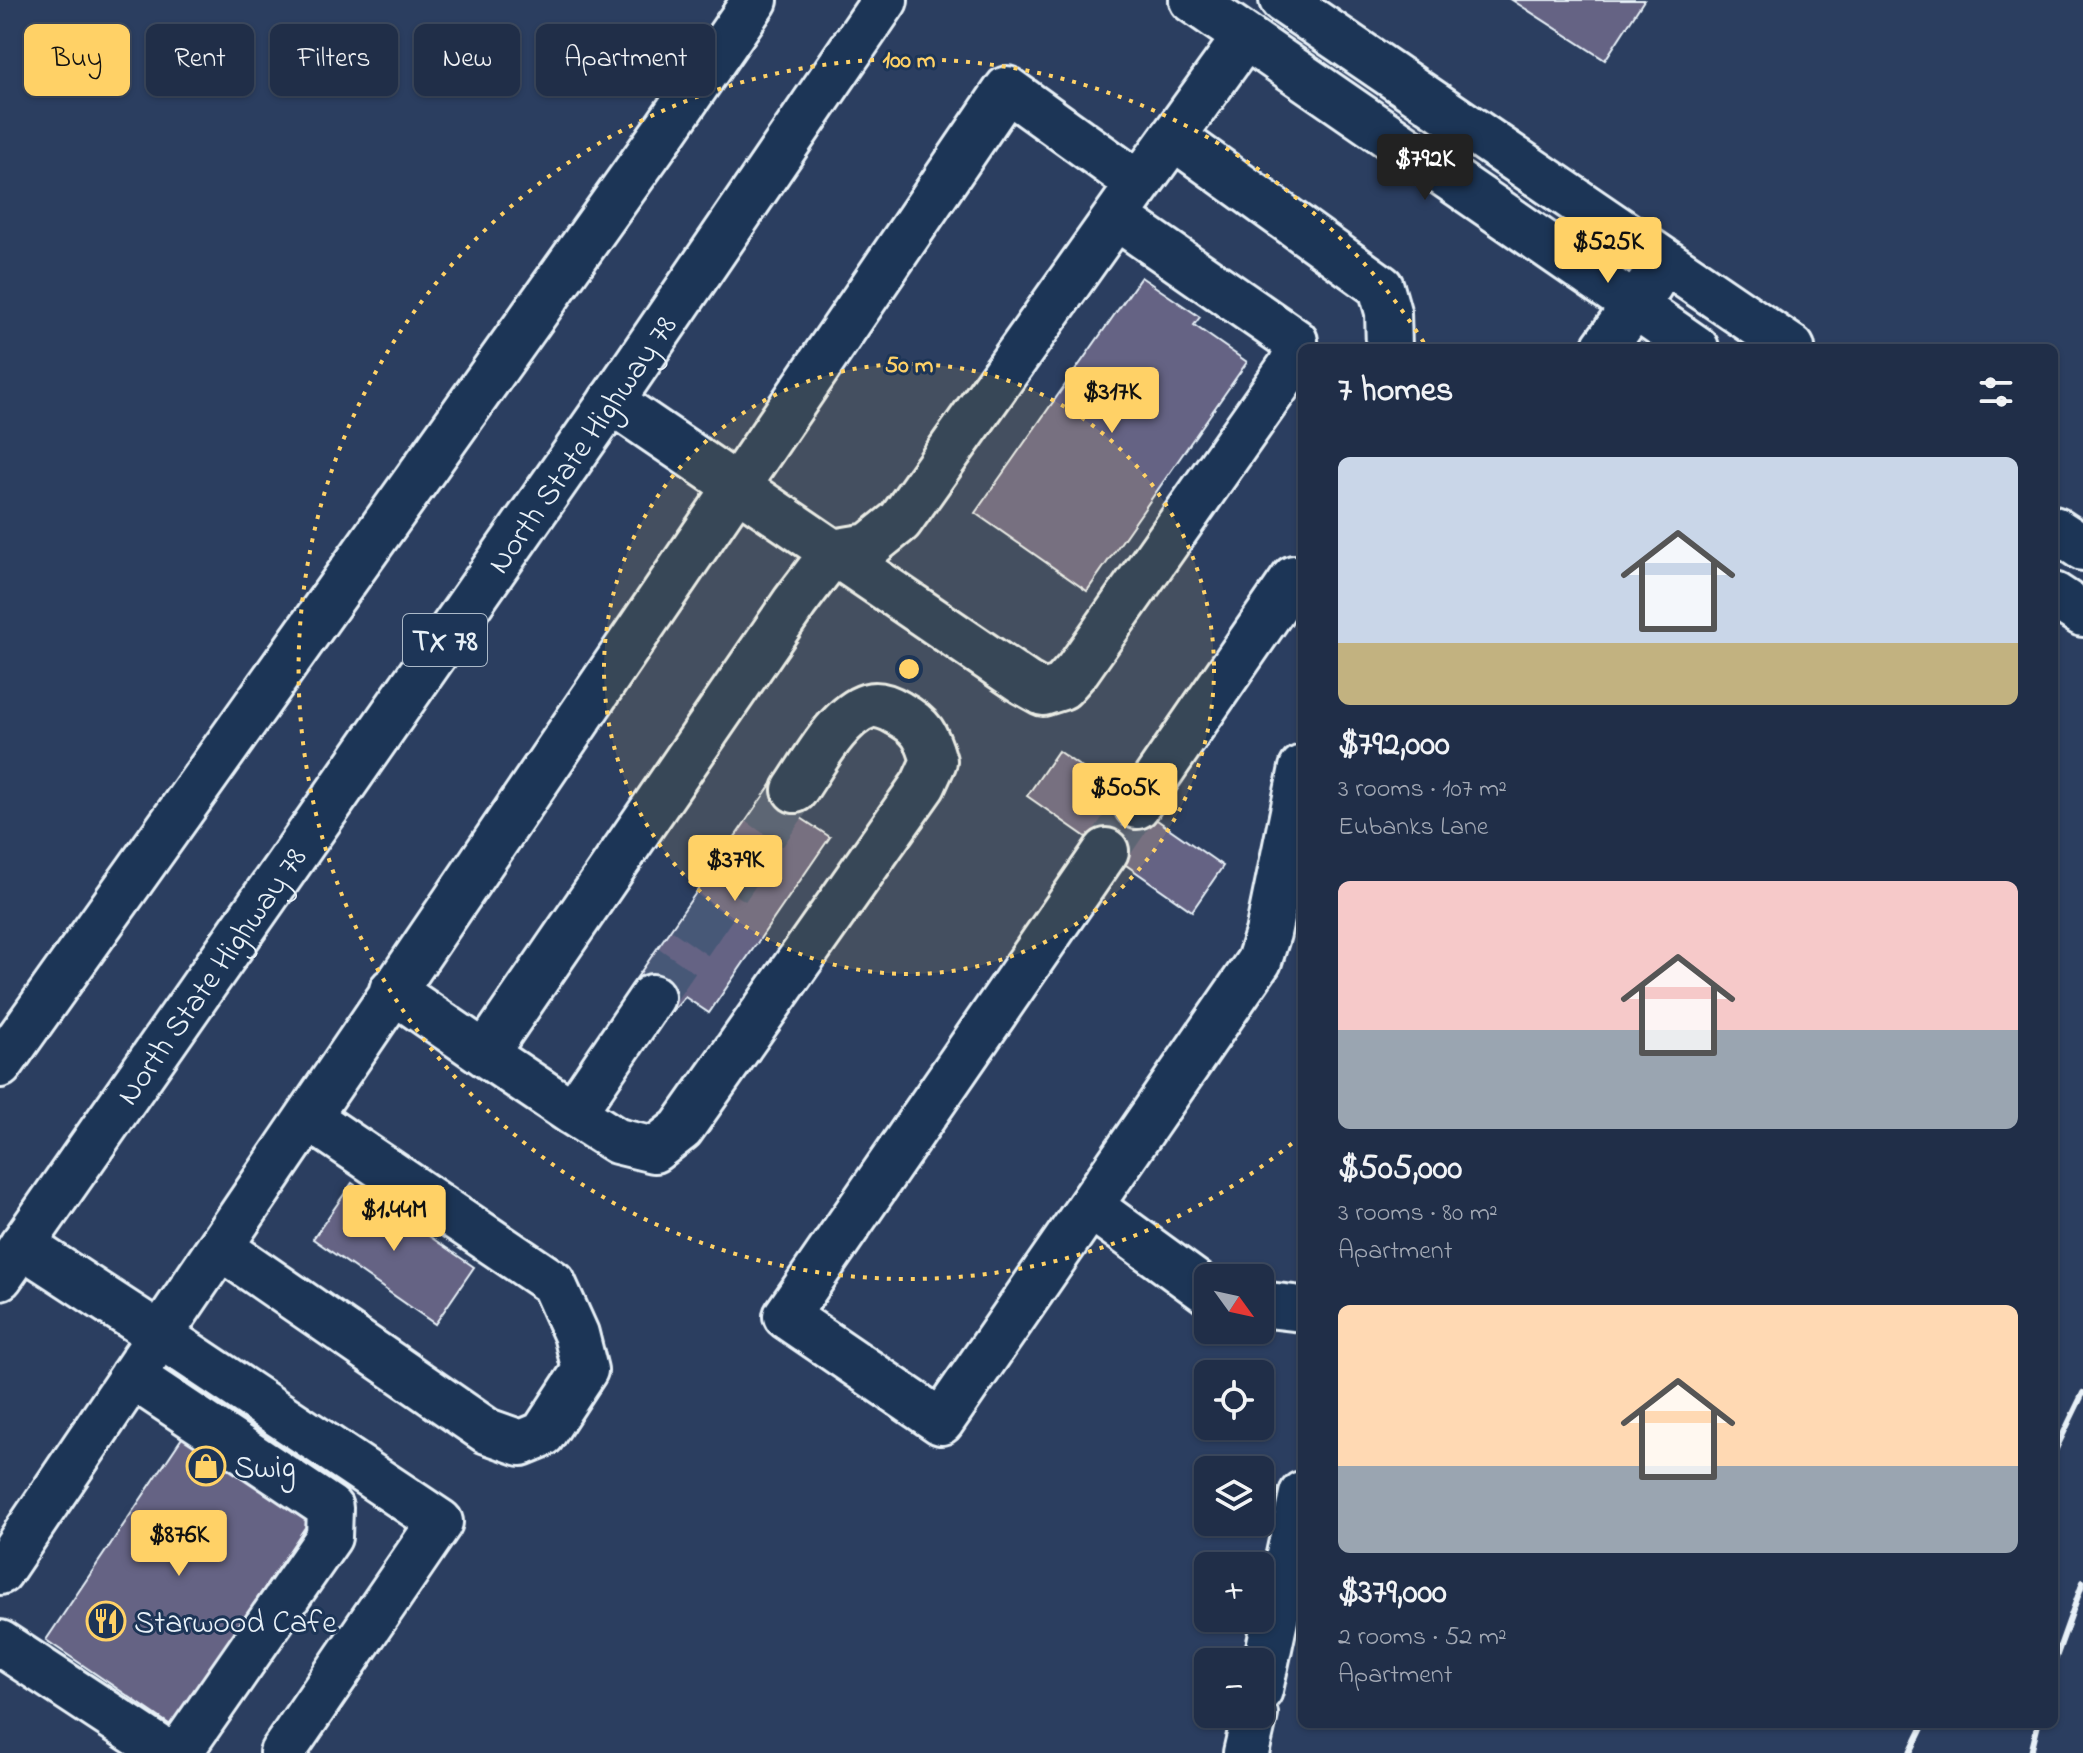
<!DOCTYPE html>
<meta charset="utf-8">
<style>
:root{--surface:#202e48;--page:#2d3a52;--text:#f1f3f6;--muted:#a2a8b4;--line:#3d4a60;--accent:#ffd166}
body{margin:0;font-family:"Indie Flower",sans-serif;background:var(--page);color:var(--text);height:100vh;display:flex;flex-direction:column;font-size:30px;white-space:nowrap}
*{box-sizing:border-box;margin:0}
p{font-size:26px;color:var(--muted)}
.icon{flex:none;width:44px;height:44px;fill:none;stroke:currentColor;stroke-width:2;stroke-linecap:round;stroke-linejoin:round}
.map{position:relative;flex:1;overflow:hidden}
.drawer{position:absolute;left:1298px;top:344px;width:760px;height:1384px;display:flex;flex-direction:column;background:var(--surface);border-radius:12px;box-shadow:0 2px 6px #0004,0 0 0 2px var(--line)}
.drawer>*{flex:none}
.hud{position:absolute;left:24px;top:24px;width:760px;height:72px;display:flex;gap:16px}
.needle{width:52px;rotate:123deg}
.tools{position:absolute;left:1194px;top:1264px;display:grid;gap:16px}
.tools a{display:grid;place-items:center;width:80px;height:80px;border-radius:12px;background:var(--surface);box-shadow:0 2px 6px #0004,0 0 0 2px var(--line);font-size:40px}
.price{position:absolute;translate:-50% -68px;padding:0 18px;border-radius:8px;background:var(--accent);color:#111;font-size:26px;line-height:52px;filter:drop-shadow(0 2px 4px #0008)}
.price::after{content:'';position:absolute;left:50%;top:48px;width:24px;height:18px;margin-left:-12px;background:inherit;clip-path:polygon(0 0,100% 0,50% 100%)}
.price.current{background:#222;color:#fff}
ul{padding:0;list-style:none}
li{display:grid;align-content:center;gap:16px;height:424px;padding:0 40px}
li span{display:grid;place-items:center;height:248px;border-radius:12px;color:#555}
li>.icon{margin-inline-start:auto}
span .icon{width:144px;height:144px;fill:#fffc;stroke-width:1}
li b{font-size:34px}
h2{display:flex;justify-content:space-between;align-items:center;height:96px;padding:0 40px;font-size:34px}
.tag{padding:0 28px;border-radius:12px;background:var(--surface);box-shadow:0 2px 6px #0004,0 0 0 2px var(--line);font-size:28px;line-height:72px}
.tag.current{background:var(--accent);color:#111}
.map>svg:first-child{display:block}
.building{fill:#656384;stroke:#e8f1f8;stroke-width:2}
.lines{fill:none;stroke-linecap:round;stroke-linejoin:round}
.minor-tunnel{stroke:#475977;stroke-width:44;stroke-dasharray:44 22;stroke-linecap:butt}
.minor-casing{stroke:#e8f1f8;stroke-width:50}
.major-casing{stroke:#e8f1f8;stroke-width:50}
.minor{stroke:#1d3557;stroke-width:44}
.major{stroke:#1d3557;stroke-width:44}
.rail{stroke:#e8f1f8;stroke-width:6}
.ring{fill:none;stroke:#ffd166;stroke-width:4;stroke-dasharray:4 8}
.labels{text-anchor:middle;stroke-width:6;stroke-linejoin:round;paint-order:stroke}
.shield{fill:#1d3557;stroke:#abb9c8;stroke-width:2}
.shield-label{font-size:30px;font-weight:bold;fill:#e8f1f8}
.street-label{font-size:32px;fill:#e8f1f8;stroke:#1d3557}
.poi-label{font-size:32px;fill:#e8f1f8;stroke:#1d3557;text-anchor:start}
.centre{fill:#ffd166;stroke:#1d3557;stroke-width:4}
.ring-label{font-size:24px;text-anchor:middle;font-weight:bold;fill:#ffd166;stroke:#1d3557;stroke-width:6;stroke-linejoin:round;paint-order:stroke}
</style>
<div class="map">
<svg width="2083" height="1753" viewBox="0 0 2083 1753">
<rect width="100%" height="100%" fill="#2b3e60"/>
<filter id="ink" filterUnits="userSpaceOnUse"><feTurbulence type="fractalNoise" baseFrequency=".0125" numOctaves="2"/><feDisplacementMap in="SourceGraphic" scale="16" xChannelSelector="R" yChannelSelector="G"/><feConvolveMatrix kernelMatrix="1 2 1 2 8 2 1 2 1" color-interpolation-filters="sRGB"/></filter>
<g filter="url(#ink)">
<!-- building -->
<path class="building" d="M1512,0h132l-39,60z
M1141,277l59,40 -6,8 53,37 -160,229 -112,-78z
M1058,751l165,115 -31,45 -165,-115z
M776,778l35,24 -10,16 29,19 -121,176 -24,-16 -13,15 -39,-29z
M352,1183l122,84 -39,57 -122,-85z
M188,1429l124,88 -140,209 -126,-86z"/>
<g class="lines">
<!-- minor-tunnel -->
<path class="minor-tunnel" d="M1106,851l31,-45
M652,997l143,-207"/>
<!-- minor casing -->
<g class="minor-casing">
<path id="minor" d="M1192,0l504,348
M1282,0l510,348
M1245,37l-72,100 208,150 7,25 1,36
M1604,348l47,-65
M611,401l414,282 18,10 19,-6 16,-18 212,-302 6,-13 -1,-13 -179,-124
M2054,529l29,19
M2054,595l29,19
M1137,806l157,-228 8,1
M1106,851l-320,465 155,106 318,-461 9,-28 34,-165
M392,990l93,64
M652,997l-79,116 44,28 37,9 27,-21 242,-344 11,-24c-7,-25 -12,-35 -36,-48 -8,-5 -20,-10 -30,-7 -30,9 -56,60 -73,84
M573,1113l-88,-59 310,-452 38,-50 36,-6 31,-25 239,-337
M1090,1206l118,86
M22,1245l138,90 847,-1246 132,95 34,-47
M220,1247l267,184 34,12 22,-9 42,-64 -9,-36 -23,-51 -245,-166
M1260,1304l42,5
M132,1376l198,132 -1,29 -150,216
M0,1572l160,-237 280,187 -158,231
M0,1643l167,110
M1260,1690l42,-196
M1246,1753l9,-39"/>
</g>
<!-- major casing -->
<g class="major-casing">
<g id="major">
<path d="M0,1065l666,-936 89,-129"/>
<path id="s1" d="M0,1277l619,-887 266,-390"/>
</g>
</g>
<!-- minor -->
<use href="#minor" class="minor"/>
<!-- major -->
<use href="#major" class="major"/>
<!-- rail -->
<path class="rail" d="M2054,1453l29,-60
M2054,1663l29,-81
M1910,1753l14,-29
M2031,1753l7,-29"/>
</g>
</g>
<!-- distance rings -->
<circle cx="909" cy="669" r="305" fill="#ffd166" fill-opacity=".12"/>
<g class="ring">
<circle cx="909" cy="669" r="305"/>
<path d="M1301 1136A610 610 0 1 1 1426 346"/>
</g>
<!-- icons -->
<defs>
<g id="shop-ring" transform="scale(2)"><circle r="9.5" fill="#1d3557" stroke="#ffd166" stroke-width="1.5"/><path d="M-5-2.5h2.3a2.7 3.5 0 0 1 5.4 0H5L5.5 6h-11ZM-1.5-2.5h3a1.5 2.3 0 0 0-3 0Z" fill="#ffd166"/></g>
<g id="restaurant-ring" transform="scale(2)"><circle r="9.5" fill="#1d3557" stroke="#ffd166" stroke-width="1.5"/><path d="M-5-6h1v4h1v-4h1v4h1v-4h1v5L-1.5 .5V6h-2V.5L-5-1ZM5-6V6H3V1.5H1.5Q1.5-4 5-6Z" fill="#ffd166"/></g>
</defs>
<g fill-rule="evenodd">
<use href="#shop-ring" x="206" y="1466"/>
<use href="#restaurant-ring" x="106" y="1621"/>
</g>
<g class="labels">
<!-- shield labels -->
<rect class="shield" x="403" y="614" width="84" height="52" rx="6"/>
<g class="shield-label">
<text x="445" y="650">TX 78</text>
</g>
<!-- street labels -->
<g class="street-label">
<text dy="11" stroke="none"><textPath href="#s1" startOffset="1016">North State Highway 78</textPath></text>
<text dy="11" stroke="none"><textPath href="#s1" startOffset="368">North State Highway 78</textPath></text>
</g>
<!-- poi labels -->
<g class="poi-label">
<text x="234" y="1477">Swig</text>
<text x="134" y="1632">Starwood Cafe</text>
</g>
</g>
<circle cx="909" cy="669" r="12" class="centre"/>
<g class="ring-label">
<text x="909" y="67">100 m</text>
<text x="909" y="372">50 m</text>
</g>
</svg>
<div class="tools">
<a><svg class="needle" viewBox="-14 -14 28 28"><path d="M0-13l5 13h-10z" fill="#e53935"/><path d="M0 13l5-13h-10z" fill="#a2a8b4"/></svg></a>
<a><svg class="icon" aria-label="locate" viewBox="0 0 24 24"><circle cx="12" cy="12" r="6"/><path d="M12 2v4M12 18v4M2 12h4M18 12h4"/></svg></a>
<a><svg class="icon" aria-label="layers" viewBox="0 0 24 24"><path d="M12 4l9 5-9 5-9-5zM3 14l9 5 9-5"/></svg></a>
<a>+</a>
<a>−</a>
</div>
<b class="price current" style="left:1425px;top:202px">$792K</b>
<b class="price" style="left:1608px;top:285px">$525K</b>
<b class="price" style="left:1112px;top:435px">$317K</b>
<b class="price" style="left:1125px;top:831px">$505K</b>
<b class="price" style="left:735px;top:903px">$379K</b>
<b class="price" style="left:394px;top:1253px">$1.44M</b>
<b class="price" style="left:179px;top:1578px">$876K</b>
<div class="hud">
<a class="tag current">Buy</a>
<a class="tag">Rent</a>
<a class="tag">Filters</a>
<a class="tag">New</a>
<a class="tag">Apartment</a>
</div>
<section class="drawer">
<h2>7 homes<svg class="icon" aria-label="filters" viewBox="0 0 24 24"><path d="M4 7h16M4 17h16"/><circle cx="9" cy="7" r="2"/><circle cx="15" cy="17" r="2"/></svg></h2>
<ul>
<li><span style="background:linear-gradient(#c9d6e8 75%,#c2b280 0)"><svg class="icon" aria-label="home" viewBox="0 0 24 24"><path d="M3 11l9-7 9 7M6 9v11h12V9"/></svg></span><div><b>$792,000</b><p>3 rooms · 107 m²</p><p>Eubanks Lane</p></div></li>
<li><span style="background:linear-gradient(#f6c9c9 60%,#9aa5b1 0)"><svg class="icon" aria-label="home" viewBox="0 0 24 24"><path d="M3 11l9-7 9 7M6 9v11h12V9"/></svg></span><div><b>$505,000</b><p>3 rooms · 80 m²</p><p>Apartment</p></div></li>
<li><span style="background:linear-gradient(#ffd9b3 65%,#9aa5b1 0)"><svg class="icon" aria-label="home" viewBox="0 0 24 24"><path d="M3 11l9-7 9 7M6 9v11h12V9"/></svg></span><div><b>$379,000</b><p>2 rooms · 52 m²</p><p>Apartment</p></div></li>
</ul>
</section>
</div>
